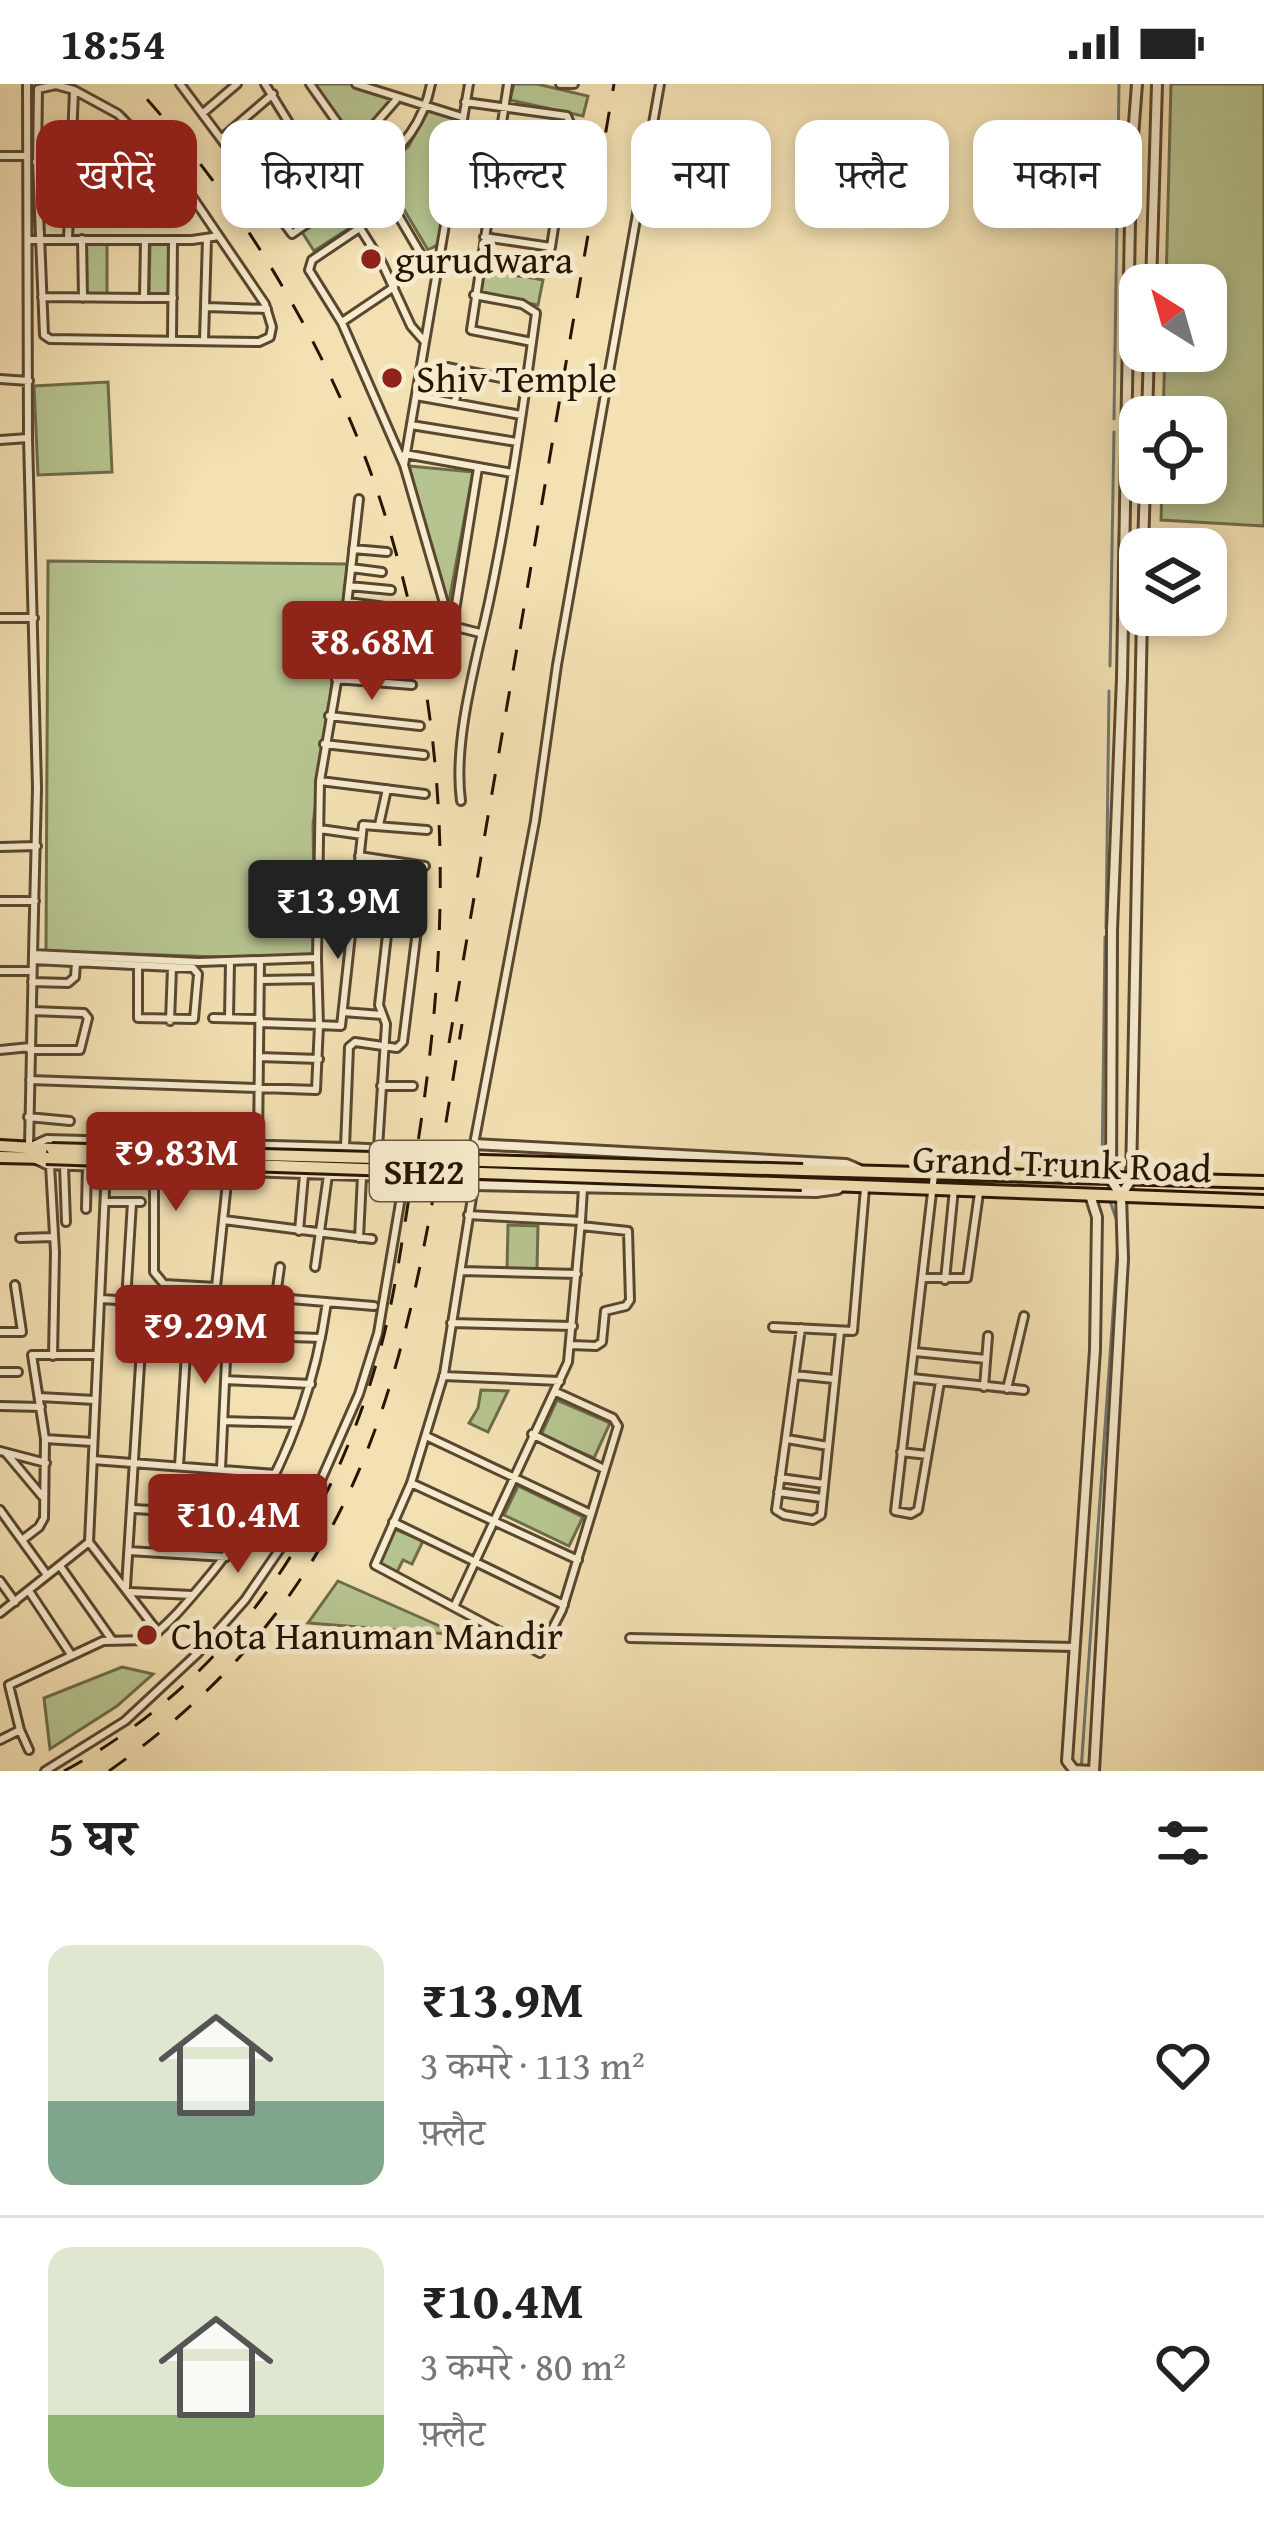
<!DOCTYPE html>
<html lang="hi">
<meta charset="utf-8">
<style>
:root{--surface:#fff;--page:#f6f6f6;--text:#222;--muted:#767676;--line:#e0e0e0;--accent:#8f2418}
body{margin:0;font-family:"Gentium Book Plus","Noto Serif Devanagari",serif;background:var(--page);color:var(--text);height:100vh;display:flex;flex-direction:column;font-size:45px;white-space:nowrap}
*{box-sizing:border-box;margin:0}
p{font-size:39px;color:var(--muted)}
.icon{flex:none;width:66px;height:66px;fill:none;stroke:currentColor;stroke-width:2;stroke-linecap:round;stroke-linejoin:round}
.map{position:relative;height:1687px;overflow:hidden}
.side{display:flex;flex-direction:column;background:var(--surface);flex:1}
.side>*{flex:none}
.guide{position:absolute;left:36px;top:36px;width:1194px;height:108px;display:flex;gap:24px}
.needle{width:78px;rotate:323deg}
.tools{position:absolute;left:1119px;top:180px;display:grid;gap:24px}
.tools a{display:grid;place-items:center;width:108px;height:108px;border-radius:24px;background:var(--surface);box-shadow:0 6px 18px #0003;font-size:60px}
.price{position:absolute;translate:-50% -102px;padding:0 27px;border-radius:12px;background:var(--accent);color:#fff;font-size:39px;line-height:78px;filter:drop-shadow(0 3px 6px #0008)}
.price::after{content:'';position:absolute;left:50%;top:72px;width:36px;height:27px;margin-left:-18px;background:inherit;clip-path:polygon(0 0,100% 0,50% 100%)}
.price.on{background:#222;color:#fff}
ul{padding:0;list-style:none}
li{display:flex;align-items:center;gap:36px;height:300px;padding:0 48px}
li+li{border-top:3px solid var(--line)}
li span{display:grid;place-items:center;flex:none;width:336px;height:240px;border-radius:24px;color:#555}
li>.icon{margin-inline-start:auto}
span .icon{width:144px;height:144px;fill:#fffc;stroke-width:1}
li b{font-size:51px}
h2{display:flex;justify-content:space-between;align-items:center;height:144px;padding:0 48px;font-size:51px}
.pill{padding:0 42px;border-radius:24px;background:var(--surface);box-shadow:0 6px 18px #0003;font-size:42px;line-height:108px}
.pill.on{background:var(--accent);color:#fff}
.status{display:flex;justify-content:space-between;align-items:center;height:84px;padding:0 60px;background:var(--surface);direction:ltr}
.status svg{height:33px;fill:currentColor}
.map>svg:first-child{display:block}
.green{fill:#b6c490;stroke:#6e6c4a;stroke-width:3}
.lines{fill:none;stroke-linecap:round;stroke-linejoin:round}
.stream{stroke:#707870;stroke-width:3}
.minor-casing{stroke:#5a4730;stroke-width:12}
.tertiary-casing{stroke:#5a4730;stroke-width:14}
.trunk-casing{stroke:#271404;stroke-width:16}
.minor{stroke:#f7ecce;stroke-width:6}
.tertiary{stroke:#f7ecce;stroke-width:8}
.trunk{stroke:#f3e1b3;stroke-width:10}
.rail{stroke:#271404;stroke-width:3;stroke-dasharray:21 21;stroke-linecap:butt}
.trunk-bridge-casing{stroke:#271404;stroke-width:16;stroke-linecap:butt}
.trunk-bridge{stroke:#f3e1b3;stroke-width:10}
.poi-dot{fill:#8f2418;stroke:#f7ecce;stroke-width:4.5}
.labels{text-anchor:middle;stroke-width:10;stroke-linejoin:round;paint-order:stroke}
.shield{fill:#f7ecce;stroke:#655541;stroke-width:3}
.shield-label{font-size:36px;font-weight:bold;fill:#271404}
.poi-label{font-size:39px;fill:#271404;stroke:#f7ecce;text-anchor:start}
.street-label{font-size:39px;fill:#271404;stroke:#f7ecce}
</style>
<div class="status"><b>18:54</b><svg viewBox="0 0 49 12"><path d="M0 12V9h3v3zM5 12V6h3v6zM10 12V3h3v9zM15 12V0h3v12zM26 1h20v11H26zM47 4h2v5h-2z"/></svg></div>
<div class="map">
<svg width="1264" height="1687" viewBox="0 0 1264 1687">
<rect width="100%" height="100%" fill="#f3e1b3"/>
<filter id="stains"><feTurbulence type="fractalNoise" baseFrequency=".00167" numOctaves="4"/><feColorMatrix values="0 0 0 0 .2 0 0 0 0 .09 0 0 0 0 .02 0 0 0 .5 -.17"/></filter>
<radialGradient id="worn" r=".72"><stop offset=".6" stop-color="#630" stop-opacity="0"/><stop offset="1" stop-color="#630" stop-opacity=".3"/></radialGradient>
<!-- green -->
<path class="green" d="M310,0h42l45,14 -42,49z
M514,0h23l51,12 -5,20 -73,-16z
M1171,0h93v442l-103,-6 1,-37h44v-66h-43l2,-66h41v-66h-40z
M428,27l32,7 -21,126 -11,6 -48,-81 28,-22z
M497,89l60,12 -5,25 -60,-12z
M342,123l12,18 -40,26 -12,-19z
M85,160h22v51h-22z
M150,160h21v52h-22z
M483,185l60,11 -5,25 -60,-11z
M108,298l4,90 -74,3 -4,-89z
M409,382l64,6 -25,135z
M48,477l300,3 -35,260 2,130 -67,4 -202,-7z
M508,1141l30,1 -1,43h-30z
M481,1306l27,1 -20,41 -19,-9 9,-15z
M557,1316l53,23 -16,35 -53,-23z
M518,1402l65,31 -14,29 -65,-31z
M395,1445l28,12 -11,23 -9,-4 -7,14 -18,-8z
M338,1497l122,54 -152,-12z
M122,1583l31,7 -36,32 -67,43 -6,-51z"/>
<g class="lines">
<!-- stream -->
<path class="stream" d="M1114,335l5,-335
M1110,582l4,-234
M1106,844l3,-237
M1102,1088l3,-235
M1081,1687l38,-544 -9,-26"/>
<!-- minor casing -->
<g class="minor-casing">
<path id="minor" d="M27,0l1,354 9,350 -4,166
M180,0l112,150 83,-58
M310,0l65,92 47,80 15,11
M356,0l106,33
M508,0l-13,84 66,14
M560,0h14
M465,18l102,14 3,7 -19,124 -8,22 -8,4 -56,-6
M203,29l34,-29
M71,47c32,16 57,37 73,70
M223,53l50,-43
M498,53l68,12
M355,63l41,-47
M37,68l32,-1
M0,72h27
M36,78l33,1
M244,81l45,-42 -24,-39
M370,84c33,-16 54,-48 61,-84
M254,95l49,-33 6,1 73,116 29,63 14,16
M69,115l122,-1
M274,125l51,-35
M361,143l-49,33 -3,10 33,53 62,142 44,152 8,10 24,6
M484,153l67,10
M68,155l6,-149 44,24 40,41 35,43 72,106 7,23 -2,10 -11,5 -209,-3 -6,-4 -7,-173 1,-73 18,-4 18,5
M82,155l1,59
M28,156h164l27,-4
M441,173l38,5
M42,213l102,1 1,-58
M144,214h29
M207,223l60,2
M342,238l52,-35
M172,254l1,-98
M204,256l3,-102
M532,258l-61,-12 18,-118 5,-7 62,11
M447,283l78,16
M0,295l29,2
M416,312l105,19
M455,319l5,-34
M411,341l106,17
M0,356l28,-2
M405,370l107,19
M404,381l65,-381
M359,415l-18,159 -21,123 -3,177 -118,4 -166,-8 -4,193 18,-8 298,8 45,2 2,10
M353,465l34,3
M351,484l31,4
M349,502l42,4
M348,518l52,7
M0,534h34
M453,539l25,-155
M343,554l59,6
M336,595l76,6
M329,632l91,10
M324,660l100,11
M320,697l105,13
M461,717c-8,-60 15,-139 28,-199 20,-95 34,-193 47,-289l-14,-9 -48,-9
M379,741l8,-36
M320,745l42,6
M0,763l37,-1
M359,772l66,10
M359,803l62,8
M0,817h35
M33,876l160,8 5,6 -4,45 -56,-1v-52
M0,887h32
M260,896l57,-1
M32,898l36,1 7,-6 1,-15
M343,928l39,3
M213,934l47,1
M229,934l1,-56
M170,937l2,-53
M260,939l59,2 -2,-67
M0,966l30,-3
M30,966h50l8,-32 -4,-5 -52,-2
M259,973l60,2
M30,996l286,10 3,-65 22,1 22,-201 64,5
M381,1002h32
M28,1033l42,4
M258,1060l2,-182
M474,1060l61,-323 22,-156 103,-581
M345,1063l4,-100 6,-5 42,6 6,-6 15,-120
M378,1064l8,-124 -7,-19 13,-114
M36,1076l11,5 339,12 5,-5
M50,1081l5,87 -2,104
M64,1081l2,57
M154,1086v102l10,12 52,3 12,-114
M934,1091l-39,336 16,3 7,-4 22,-128
M474,1101l-30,189 -33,109 -36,82 165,88 22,-43 56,-184 -5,-8 -57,-26
M105,1118h36
M86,1125l1,-43
M468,1131l113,6 2,-33
M224,1136l148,19
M299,1147l5,-56
M20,1154l34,-1
M359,1154l3,-62
M315,1183l13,-92
M461,1187l116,3
M925,1194h42l12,-85
M945,1196l9,-91
M276,1212l4,-29
M101,1215l128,8
M126,1217l6,-99
M451,1239l122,3
M773,1243l80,4 12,-143
M801,1244l-25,182 8,5 29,5 8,-5 19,-183
M0,1248h22l-7,-47
M228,1251l93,3
M571,1261l25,1 6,-4 3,-31 21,-5 4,-6 -2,-69 -47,-5
M915,1268l71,7
M0,1288h18
M795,1291l39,4
M443,1292l117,5
M912,1294l112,12
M225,1296l86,4
M984,1303l4,-51
M1007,1305l17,-73
M39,1313l56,3
M0,1322l41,1
M223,1337l74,2
M532,1350l72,35
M426,1352l165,78
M45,1355l48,3
M787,1355l41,7
M0,1367l46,12
M901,1368l26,3
M6,1369l36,43
M93,1376l182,14
M179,1382l10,-161
M221,1385l8,-175 145,12
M780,1394l44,6
M411,1399l167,77
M778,1408l44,6
M134,1425l120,7
M0,1426l47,65
M393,1438l171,83
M22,1456l17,-13 5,-9 1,-79 -13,-84h65
M89,1458l17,-374
M129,1467l97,6
M60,1482l52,74
M0,1497l15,21
M126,1503l18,-286
M29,1507l41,62
M130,1508l62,3
M454,1523l114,-245 13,-141
M0,1529l89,-71 69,90
M630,1554l445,9
M0,1656l18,-9
M29,1666l-9,-20 -11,-45 94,-44 44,-1c20,-14 37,-34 53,-53 71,-82 112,-179 127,-285
M45,1687l80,-50 73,-68 47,-53 65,-95 49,-111 19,-61 24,-142 1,-14 -13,-2"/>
</g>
<!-- tertiary casing -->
<g class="tertiary-casing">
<path id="tertiary" d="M1151,201l6,-201
M1147,333l2,-66
M1143,465l2,-66
M838,1105l-22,3 -342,-7 -6,-8 6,-33 372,20 12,5
M1090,1111l7,22 -2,133 -28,411 7,9 19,1
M1121,1111l10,-15 11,-565
M1094,1687l29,-512 -2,-64 -10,-15 1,-250 10,-252 9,-515 6,-79"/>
</g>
<!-- trunk casing -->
<g class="trunk-casing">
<path id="trunk" d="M0,1062l52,3
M0,1073l46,1
M803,1086l461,12
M802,1100l462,17"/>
</g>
<!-- minor -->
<use href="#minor" class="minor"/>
<!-- tertiary -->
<use href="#tertiary" class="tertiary"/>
<!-- trunk -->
<use href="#trunk" class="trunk"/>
<!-- rail -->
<path class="rail" d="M449,959l165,-959
M64,1687c163,-88 269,-245 316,-421 16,-58 23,-118 33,-177 38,-227 42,-426 -25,-648 -46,-156 -144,-322 -255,-441
M109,1687c280,-198 301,-434 353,-747"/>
<!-- trunk-bridge casing -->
<g class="trunk-bridge-casing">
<path id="trunk-bridge" d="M52,1065l751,21
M46,1074l756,26"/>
</g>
<!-- trunk-bridge -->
<use href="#trunk-bridge" class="trunk-bridge"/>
</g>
<!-- markers -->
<g class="poi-dot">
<circle cx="371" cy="175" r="12"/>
<circle cx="392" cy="294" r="12"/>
<circle cx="147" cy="1551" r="12"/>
</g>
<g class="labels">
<!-- shield labels -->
<rect class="shield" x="370" y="1057" width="108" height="60" rx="9"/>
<g class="shield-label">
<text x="424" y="1100">SH22</text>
</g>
<!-- poi labels -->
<g class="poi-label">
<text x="395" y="189">gurudwara</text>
<text x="416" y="308">Shiv Temple</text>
<text x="171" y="1565">Chota Hanuman Mandir</text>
</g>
<!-- street labels -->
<g class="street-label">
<text transform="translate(1062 1079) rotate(2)" y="14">Grand Trunk Road</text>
</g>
</g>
<rect width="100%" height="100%" filter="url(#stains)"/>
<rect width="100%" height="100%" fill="url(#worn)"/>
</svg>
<div class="tools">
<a><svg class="needle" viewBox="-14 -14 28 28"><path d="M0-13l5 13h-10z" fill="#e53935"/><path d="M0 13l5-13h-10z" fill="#767676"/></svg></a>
<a><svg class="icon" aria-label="locate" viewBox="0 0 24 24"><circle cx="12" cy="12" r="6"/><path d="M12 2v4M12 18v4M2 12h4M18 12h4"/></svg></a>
<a><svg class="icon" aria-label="layers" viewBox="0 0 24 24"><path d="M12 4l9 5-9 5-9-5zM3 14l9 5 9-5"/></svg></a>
</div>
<b class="price" style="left:372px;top:619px">₹8.68M</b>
<b class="price on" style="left:338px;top:878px">₹13.9M</b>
<b class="price" style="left:176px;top:1130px">₹9.83M</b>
<b class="price" style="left:205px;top:1303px">₹9.29M</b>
<b class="price" style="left:238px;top:1492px">₹10.4M</b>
<div class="guide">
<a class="pill on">खरीदें</a>
<a class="pill">किराया</a>
<a class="pill">फ़िल्टर</a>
<a class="pill">नया</a>
<a class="pill">फ़्लैट</a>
<a class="pill">मकान</a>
</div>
</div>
<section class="side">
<h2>5 घर<svg class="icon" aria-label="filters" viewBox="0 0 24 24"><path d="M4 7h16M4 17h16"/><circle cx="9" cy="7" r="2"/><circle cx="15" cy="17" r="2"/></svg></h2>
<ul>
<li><span style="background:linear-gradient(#dfe7d0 65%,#7fa58c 0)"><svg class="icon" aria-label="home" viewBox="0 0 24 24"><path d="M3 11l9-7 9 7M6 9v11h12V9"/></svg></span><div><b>₹13.9M</b><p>3 कमरे · 113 m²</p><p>फ़्लैट</p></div><svg class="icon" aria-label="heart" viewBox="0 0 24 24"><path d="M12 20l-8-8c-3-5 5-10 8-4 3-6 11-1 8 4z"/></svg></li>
<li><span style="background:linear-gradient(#dfe7d0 70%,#8fb573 0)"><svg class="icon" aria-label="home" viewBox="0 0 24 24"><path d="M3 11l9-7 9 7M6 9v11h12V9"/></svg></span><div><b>₹10.4M</b><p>3 कमरे · 80 m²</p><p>फ़्लैट</p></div><svg class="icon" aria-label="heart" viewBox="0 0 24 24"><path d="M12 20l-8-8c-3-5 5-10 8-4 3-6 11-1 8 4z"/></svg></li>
</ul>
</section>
